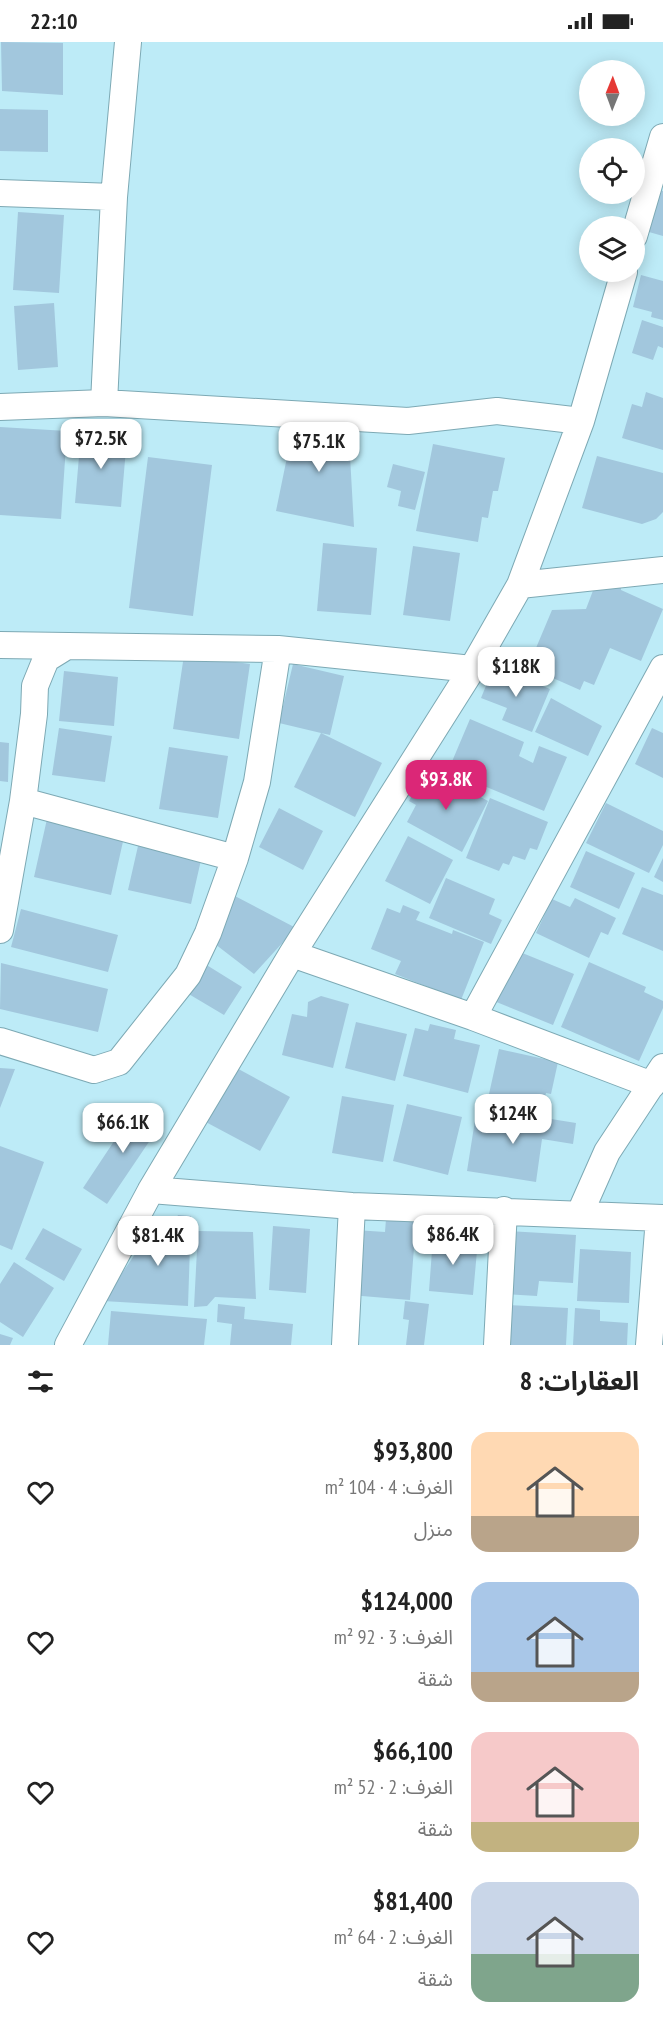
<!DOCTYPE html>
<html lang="ar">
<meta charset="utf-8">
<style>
:root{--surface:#fff;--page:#f6f6f6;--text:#222;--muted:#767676;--accent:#db2777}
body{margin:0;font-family:"PT Sans Narrow","Noto Sans Arabic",sans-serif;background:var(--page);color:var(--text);direction:rtl;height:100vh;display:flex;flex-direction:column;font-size:22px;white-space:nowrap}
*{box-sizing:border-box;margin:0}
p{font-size:20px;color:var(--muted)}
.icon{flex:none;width:33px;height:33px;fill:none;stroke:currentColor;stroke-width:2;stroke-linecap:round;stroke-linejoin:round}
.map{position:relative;height:1303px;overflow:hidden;direction:ltr}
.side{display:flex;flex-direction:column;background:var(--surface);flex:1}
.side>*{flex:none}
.needle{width:39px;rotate:1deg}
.controls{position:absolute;left:579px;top:18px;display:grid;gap:12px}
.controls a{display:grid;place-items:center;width:66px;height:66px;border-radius:50%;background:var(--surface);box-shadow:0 3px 15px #0003;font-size:30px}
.price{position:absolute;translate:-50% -51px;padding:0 14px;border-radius:12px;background:#fff;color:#222;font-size:20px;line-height:39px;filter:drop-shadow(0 2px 3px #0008)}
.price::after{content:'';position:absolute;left:50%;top:36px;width:18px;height:14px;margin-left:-9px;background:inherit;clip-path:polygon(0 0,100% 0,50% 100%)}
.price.selected{background:var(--accent);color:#fff}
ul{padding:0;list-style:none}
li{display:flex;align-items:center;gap:18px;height:150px;padding:0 24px}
li span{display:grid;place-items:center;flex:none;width:168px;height:120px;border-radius:18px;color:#555}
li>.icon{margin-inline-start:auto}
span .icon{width:72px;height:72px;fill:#fffc;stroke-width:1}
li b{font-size:26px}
h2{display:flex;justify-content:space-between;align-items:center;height:72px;padding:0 24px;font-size:26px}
.status{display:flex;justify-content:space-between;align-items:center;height:42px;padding:0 30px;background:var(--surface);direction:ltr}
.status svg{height:16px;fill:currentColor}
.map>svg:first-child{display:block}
.building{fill:#a2c7dd}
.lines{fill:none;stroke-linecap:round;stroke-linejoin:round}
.minor-casing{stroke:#7da9b4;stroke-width:28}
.minor{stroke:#fff;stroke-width:26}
</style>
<div class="status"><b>22:10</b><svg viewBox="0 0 49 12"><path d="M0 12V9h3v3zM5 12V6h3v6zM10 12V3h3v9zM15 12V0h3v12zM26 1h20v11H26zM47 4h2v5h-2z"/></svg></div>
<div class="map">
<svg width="663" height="1303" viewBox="0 0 663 1303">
<rect width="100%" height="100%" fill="#bdebf7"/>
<!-- building -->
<path class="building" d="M1,0l62,1v52l-61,-4z
M0,67l48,1v42l-48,-1z
M658,148l5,1v45l-14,-4z
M18,170l46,3 -5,78 -46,-3z
M641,233l22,6v39l-12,-3 1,-5 -19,-5z
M54,261l4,64 -40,3 -4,-64z
M642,278l21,7v21l-5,-2 -5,14 -21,-7z
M646,350l17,6v52l-41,-12 10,-34 10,3z
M348,378l6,107 -78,-16 18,-88z
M0,385l67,4 -6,88 -61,-4z
M81,391l46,4 -6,70 -46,-4z
M433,402l72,14 -7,33h-5l-5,27 -6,-1 -4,25 -62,-11z
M597,414l66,17v39l-7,7 -14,5 -60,-16z
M148,415l64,8 -19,151 -64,-8z
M393,422l32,8 -10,38 -17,-4 3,-15 -14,-4z
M323,501l54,5 -6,67 -54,-4z
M413,504l47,7 -10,68 -47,-6z
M621,544v4l42,19 -22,52 -31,-13 -16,37 -10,-4 -4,9 -52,-23 24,-57 34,-1 8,-21z
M184,613l66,9 -11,75 -66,-10z
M293,622l51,12 -14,59 -9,-2 61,30 -27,54 -61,-30 27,-54 -42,-10z
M494,624l56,23 -18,43 -30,-12 5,-12 -26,-10z
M64,629l54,6 -4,49 -55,-5z
M551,656l51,28 -14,30 -53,-24z
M470,677l54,23 -5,14 14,7 6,-17 28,11 -23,54 -96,-40z
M59,686l53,8 -7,46 -53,-7z
M652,686l11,5v45l-28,-14z
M0,700l9,1 -1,39 -8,-1z
M169,705l59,9 -10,62 -59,-9z
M436,731l52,28 -26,51 -55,-30 9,-17 -7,-4 12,-22 9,5z
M490,756l58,24 -11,28 -7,-2 -5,12 -12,-4 -4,9 -6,-2 -4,8 -33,-13z
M606,761l57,28v14l-14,28 -63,-30z
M279,766l44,23 -20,39 -44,-23z
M47,777l77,18 -13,58 -77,-18z
M408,794l45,24 -23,44 -45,-23z
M138,804l63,14 -10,44 -63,-14z
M586,809l49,22 -16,36 -49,-22z
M663,816v24l-9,-5z
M446,836l49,21 -6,15 13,6 -11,24 -62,-26z
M642,845l21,8v56l-41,-17z
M233,853l63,33 -42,46 -39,-30z
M575,856l41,20 -8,17 -7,-3 -12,26 -53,-25 16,-34 18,8z
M403,863l17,7 -4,8 36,14 1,-4 31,12 -23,58 -66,-26 6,-13 -30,-12 16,-41 13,5z
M21,867l97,26 -10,37 -97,-25z
M515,908l59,24 -21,51 -59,-24z
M589,920l57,25 -2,5 19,9v7l-24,53 -78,-34z
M1,921l107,26 -10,43 -98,-23z
M205,922l37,23 -18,28 -37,-22z
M321,954l28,8 -16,64 -51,-13 10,-41 15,3 1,-15z
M356,980l51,12 -12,47 -50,-13z
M430,982l26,6 -2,9 26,6 -12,48 -65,-17 12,-48 13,3z
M499,1007l59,13 -7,32 -5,-1 -3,12 -54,-11z
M231,1023l59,32 -30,54 -58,-31z
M0,1026l15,1 -15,39z
M342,1054l52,9 -11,57 -51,-9z
M407,1062l55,13 -14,58 -55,-14z
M138,1063l25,16 -56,83 -24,-16z
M476,1072l68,10 1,-6 31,5 -3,21 -31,-5 -6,43 -69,-11z
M0,1104l44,16 -32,88 -12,-5z
M178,1173l13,1 -3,90 -85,-5 56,-82h17z
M386,1177l30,2 -6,79 -60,-5 5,-65 30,2z
M273,1184l37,3 -4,64 -37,-3z
M43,1186l39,21 -18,32 -39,-22z
M198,1189l55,1 3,67 -41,-2 -8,9 -13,1z
M508,1189l68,4 -3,48 -34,-2 -2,15 -33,-2z
M433,1195l45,3 -5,55 -44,-4z
M580,1207l51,3 -2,51 -52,-2z
M14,1220l40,26 -31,49 -23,-15v-38z
M405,1259l24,3 -5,41h-18l3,-25 -6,-1z
M218,1262l27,3 -1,12 49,5 -2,21h-61l2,-21 -15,-2z
M506,1263l62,3 -2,37h-62z
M575,1266l25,2v11l28,2 -1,22h-54z
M111,1269l96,8 -3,26h-96z
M0,1292l13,4 -3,7h-10z"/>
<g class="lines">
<!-- minor casing -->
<g class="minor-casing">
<path id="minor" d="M0,151l114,4
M634,194l29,-99
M104,361l10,-206 14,-155
M0,365l104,-4 304,18 89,-10 84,10
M520,543l143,-15
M0,603l278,4 194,20
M23,759l212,57
M0,888l23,-129 11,-87 1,-28 11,-27 21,-13
M292,912l181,63 179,68
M473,975l190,-349
M0,999l94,29 25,-8 69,-87 20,-42 27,-75 22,-76 21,-133
M151,1148l201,16 311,12
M580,1171l27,-61 56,-85
M68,1303l83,-155 141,-236 180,-285 48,-84 61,-164 43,-149
M345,1303l7,-139
M497,1303l7,-135
M649,1303l10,-127"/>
</g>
<!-- minor -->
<use href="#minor" class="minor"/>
</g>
</svg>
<div class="controls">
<a><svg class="needle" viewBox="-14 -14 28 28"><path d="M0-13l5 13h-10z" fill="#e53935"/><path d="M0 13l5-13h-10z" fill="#767676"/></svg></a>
<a><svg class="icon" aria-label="locate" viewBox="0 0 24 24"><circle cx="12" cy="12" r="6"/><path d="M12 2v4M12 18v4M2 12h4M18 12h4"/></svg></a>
<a><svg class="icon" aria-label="layers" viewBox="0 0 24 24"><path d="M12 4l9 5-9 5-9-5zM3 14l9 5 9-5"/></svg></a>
</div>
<b class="price" style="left:101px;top:428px">$72.5K</b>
<b class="price" style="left:319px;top:431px">$75.1K</b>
<b class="price" style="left:516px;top:656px">$118K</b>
<b class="price selected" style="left:446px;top:769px">$93.8K</b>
<b class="price" style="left:513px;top:1103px">$124K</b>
<b class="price" style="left:123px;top:1112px">$66.1K</b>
<b class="price" style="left:453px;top:1224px">$86.4K</b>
<b class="price" style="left:158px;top:1225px">$81.4K</b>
</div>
<section class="side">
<h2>العقارات: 8<svg class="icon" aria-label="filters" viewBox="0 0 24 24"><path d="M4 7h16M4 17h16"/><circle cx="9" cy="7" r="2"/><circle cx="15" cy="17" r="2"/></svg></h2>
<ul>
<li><span style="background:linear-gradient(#ffd9b3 70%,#b9a48a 0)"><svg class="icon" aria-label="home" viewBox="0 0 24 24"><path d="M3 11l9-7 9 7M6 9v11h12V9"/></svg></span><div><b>$93,800</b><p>الغرف: 4 · 104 m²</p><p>منزل</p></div><svg class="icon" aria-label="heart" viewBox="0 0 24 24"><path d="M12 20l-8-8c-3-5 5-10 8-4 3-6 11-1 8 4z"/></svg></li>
<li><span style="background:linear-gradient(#a9c7e8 75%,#b9a48a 0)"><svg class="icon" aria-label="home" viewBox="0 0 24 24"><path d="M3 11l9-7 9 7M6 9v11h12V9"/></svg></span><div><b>$124,000</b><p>الغرف: 3 · 92 m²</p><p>شقة</p></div><svg class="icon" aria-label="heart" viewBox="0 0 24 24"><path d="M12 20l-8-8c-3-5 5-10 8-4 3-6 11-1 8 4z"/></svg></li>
<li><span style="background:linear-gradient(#f6c9c9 75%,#c2b280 0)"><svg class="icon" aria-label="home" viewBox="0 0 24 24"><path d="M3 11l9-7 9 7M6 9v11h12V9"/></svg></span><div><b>$66,100</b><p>الغرف: 2 · 52 m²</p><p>شقة</p></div><svg class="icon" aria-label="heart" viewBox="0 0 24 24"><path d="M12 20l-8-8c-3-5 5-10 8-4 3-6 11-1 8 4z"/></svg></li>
<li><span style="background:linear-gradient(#c9d6e8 60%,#7fa58c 0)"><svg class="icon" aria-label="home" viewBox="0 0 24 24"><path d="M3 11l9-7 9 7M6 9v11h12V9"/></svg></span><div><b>$81,400</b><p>الغرف: 2 · 64 m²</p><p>شقة</p></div><svg class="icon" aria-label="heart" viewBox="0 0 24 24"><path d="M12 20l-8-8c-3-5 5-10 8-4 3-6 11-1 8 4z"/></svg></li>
</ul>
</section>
